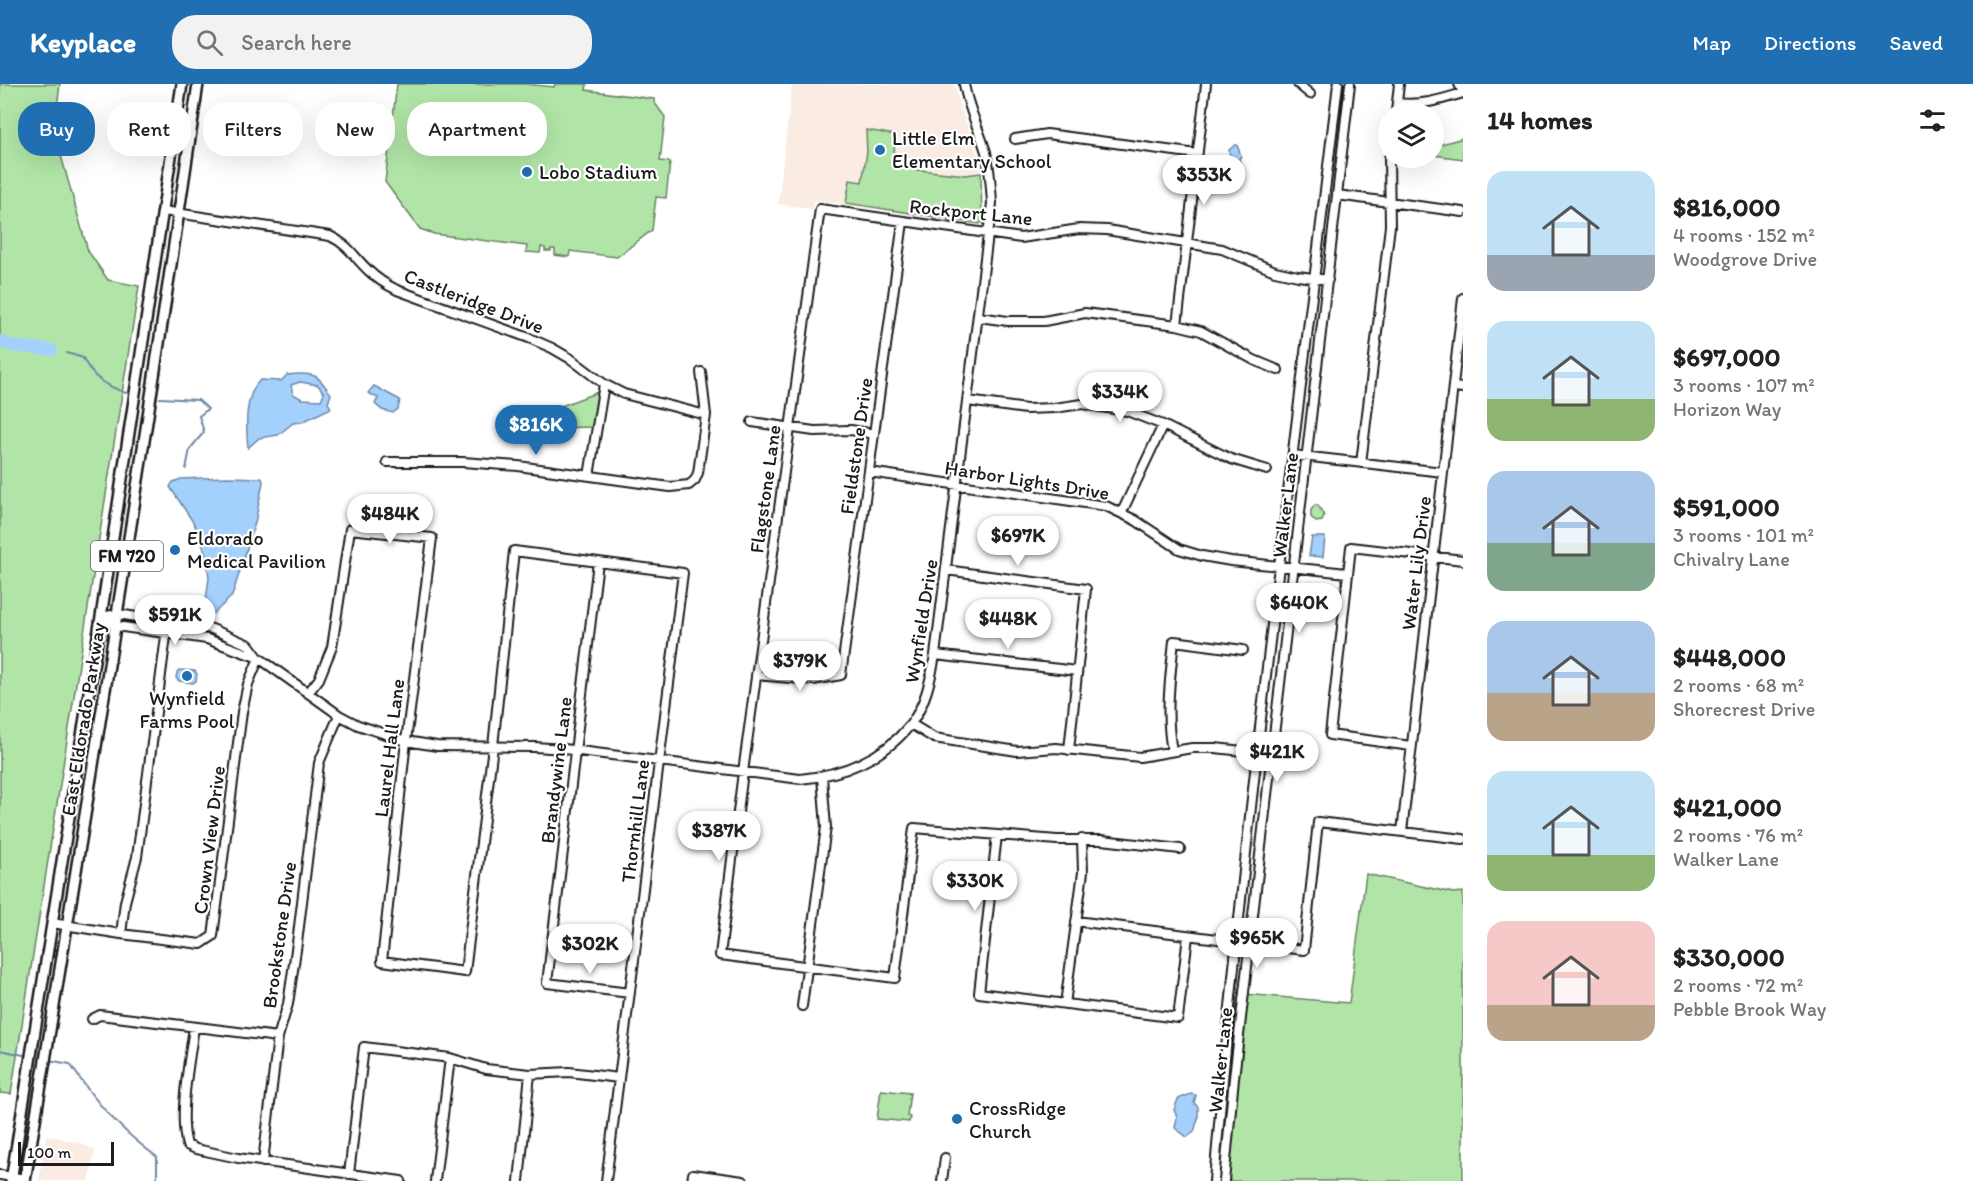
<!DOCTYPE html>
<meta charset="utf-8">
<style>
:root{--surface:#fff;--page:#f2f2f2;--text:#222;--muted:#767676;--accent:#1f6fb2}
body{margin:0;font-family:Itim,sans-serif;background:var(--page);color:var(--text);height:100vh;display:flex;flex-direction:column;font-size:22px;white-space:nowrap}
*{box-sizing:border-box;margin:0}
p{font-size:20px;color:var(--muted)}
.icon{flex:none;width:33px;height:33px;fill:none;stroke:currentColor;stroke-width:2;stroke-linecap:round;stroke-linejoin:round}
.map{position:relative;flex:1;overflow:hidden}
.sheet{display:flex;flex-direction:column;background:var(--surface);width:510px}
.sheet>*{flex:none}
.guide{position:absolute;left:18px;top:18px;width:570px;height:54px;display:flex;gap:12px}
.fabs{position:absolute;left:1378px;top:18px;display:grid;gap:12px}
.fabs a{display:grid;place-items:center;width:66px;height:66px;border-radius:50%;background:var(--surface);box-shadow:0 6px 24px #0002;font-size:30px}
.scale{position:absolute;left:18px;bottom:15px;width:96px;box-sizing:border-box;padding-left:6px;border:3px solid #1c1c1c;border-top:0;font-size:16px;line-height:21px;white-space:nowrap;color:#1c1c1c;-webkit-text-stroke:4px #fff;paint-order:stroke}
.price{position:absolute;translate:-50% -51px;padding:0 14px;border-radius:21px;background:#fff;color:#222;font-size:20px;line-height:39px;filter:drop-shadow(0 2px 3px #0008)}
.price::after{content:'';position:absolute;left:50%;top:36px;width:18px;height:14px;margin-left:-9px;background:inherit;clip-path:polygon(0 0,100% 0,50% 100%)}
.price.selected{background:var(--accent);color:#fff}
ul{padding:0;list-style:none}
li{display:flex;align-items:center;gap:18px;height:150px;padding:0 24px}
li span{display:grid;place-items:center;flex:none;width:168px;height:120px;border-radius:18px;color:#555}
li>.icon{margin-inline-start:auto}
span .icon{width:72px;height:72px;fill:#fffc;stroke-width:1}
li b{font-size:26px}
h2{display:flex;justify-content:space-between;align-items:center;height:72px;padding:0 24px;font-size:26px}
.tag{padding:0 21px;border-radius:24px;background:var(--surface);box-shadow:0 6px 24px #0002;font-size:21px;line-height:54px}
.tag.selected{background:var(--accent);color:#fff}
header{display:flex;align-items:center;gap:36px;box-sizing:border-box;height:84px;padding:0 30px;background:var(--accent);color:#fff}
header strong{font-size:28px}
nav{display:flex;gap:33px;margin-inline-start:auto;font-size:21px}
.search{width:420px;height:54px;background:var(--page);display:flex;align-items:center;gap:15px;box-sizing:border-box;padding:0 21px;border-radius:24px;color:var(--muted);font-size:22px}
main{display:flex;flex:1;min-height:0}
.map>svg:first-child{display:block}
.built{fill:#faebe3}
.green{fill:#b1e5a7;stroke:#668062;stroke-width:1.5}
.water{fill:#a4d0fe;stroke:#6e88a4;stroke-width:1.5;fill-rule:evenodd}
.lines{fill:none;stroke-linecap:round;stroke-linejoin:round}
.stream{stroke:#6e88a4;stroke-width:2}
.river{stroke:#a4d0fe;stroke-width:12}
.minor-casing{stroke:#1c1c1c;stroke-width:12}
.major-casing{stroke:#1c1c1c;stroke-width:14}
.minor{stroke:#fff;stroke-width:8}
.major{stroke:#fff;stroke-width:9}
.poi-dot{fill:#1f6fb2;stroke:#fff;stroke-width:2}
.labels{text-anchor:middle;stroke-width:4.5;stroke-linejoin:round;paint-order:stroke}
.shield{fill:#fff;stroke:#606060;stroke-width:1.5}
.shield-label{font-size:18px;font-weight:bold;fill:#1c1c1c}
.poi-label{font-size:20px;fill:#1c1c1c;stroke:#fff;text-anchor:start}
.street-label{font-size:20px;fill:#1c1c1c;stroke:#fff}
</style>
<header>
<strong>Keyplace</strong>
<div class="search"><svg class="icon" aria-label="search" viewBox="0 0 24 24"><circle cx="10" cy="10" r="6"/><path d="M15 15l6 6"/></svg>Search here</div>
<nav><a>Map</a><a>Directions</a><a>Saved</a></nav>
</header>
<main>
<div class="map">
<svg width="1463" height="1097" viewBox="0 0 1463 1097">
<rect width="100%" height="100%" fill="#fff"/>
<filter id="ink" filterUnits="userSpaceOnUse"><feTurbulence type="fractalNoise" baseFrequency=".0167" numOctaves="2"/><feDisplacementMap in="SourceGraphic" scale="12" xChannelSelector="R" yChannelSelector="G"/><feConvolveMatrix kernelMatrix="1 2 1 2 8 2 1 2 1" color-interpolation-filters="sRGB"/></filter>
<g filter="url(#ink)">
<!-- built -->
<path class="built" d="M792,0h163l3,17 21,57 3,22v42l-2,2 -166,-24 -2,9 -34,-5z
M46,1051l34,8 15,7 -6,31h-50z"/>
<!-- green -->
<path class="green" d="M0,0h60l-6,47 34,120 20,29 31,6 -128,808 -11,-1z
M397,0h128l29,3 1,-3h32l-1,6 68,9v3l11,15 -5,44 10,1 -4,36 -10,-1 -4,33 -35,27 -47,-6 -1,6 -14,-2v-6h-4v2h-6v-3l-4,-1 -1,6 -14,-1 1,-6 -93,-12 -14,-5 -35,-47z
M866,46l30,5 -4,32 74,8 15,-2 1,49 -2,2 -134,-21 4,-23 12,2 5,-30z
M1463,54v21l-29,-4v-9z
M598,308l-6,35 -41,1 2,-19z
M1315,421h3l6,11 -2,5 -6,1 -5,-5v-7z
M1366,790l87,19 10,-1v289h-239l20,-187 105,9z
M881,1006l29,3 -3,23 3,1 -1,5 -32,-3z"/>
<!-- water -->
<path class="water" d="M1235,61h2l4,11 -2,3 1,4 -3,3 -10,-3 3,-6 -1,-7z
M298,290c21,-1 21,5 33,20l-3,9 3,5 -29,14 -9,1 -15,12 -19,3 -11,10c-2,-21 -4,-52 12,-68l21,1 6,-6zM300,298l18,3 6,8 -3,7 -19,-1 -9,-5 -2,-9z
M374,302l26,14 -2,9 -5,4 -11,-3 -7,-6 3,-6 -10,-5z
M226,393l36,1 1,4 -8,41 -23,73 -19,18 -5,-2 -3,-5 4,-29 -3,-22 -5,-16 -4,-5 -2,-10 -25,-38 3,-5 8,-3z
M1312,453h13l-2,20 -14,-1z
M179,586l16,1 2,3 -1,7 -3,2 -14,-2 -3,-3 1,-6z
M1191,1010l5,1 -2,8 4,4v12l-4,13 -7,5 -12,-9 2,-11 -3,-7 4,-11z"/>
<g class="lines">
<!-- stream -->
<path class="stream" d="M67,269l16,5c10,21 22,27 43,35
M160,314l38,2 10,9 -9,7 5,16 -14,17 -4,20
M0,966l28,6
M48,976l22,4c25,38 50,66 87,93v24"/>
<!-- river -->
<path class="river" d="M0,257l12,5 40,4"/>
<!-- minor casing -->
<g class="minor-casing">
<path id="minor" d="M1298,0l12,10
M1397,19c24,3 43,-3 66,-10l-4,-9
M1396,28l3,-28
M1015,55l32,-5 150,20
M1337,111l126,17
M163,127l167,25c19,9 24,21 39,35 8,8 18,14 28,19l132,48 23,10 19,11 33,25 20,10 82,21
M979,233l29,4h36l41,-8 92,12 24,6 53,29 24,10
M1177,241l29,-241
M1453,303l10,1
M968,317l58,8 28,-1 28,-4 45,7 36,14 68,34 36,11
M752,338l62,9 37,-1 23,4
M1293,371l150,17
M387,378h76l55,4 152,21 19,-2 6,-5 3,-7 8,-58 -5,-43
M1361,379l29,-237 -1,-68
M869,388l237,34 29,14 44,29 23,7 29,5 116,12
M589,392l15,-92
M1122,428l41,-87
M598,478l-51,421 83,10
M946,486l140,19 -17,161
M101,533l15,9 91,13 52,19 80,57 19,10 48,16 31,5 98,1 29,2 236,30c42,-4 83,-20 110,-54 15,-19 21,-46 25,-70l57,-452c-1,-17 -2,-34 -6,-51 -7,-23 -18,-44 -22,-68
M101,533l17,-3 94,15 37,16 9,12
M935,571l142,16
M756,591l57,5 28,-5 62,-453
M308,609l11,-14 13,-32 18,-118 82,9 -26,203 -24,220 83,11 28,-226 21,-195 169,22 -77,608
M911,640l23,14 83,13 39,-3 84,9 52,-9h23l56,6
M1411,662l-81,-11 21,-188 112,13
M1172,667c-7,-38 -2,-72 2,-110l69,9
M1402,748l61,-534
M997,751l-18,158 199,25 10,-82
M1180,765l-78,-9h-45l-143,-12 -19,150 -175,-23 23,-183 77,-563 201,29 58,-9 28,1 115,19 53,22 23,5 30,4
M1076,837l228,29 14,-128 145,17
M52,839l69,11 80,10 12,-8 29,-224 6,-28 11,-26
M121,850l4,-32 12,-45 31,-236
M1065,920l18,-132 -1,-33
M802,922l24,-179 -4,-50
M92,935l8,-4 178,22
M194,943c-4,31 -16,88 -7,118l9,4 42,9 163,23
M263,1078l15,-125 10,-33 9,-61 22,-180 20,-48
M349,1090l15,-127 86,11 36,11 44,5 39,-2 50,6
M0,1091l26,4
M435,1097l15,-123
M519,1097l11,-107
M692,1097l1,-7 50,7
M942,1097l3,-23
M1214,1097c31,-367 80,-732 124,-1097
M1224,1097l10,-103 116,-994"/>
</g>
<!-- major casing -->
<g class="major-casing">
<path id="major" d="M11,1097l90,-564 81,-533
M25,1097c61,-365 119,-731 173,-1097"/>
</g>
<!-- minor -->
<use href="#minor" class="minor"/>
<!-- major -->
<use href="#major" class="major"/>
</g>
</g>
<!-- markers -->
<g class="poi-dot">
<circle cx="880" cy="66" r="6"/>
<circle cx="527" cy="88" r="6"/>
<circle cx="175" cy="466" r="6"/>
<circle cx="187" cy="592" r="6"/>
<circle cx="957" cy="1035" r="6"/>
</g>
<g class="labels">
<!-- shield labels -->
<rect class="shield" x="91" y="457" width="72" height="30" rx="4.5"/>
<g class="shield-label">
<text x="127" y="478">FM 720</text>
</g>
<!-- poi labels -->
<g class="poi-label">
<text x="892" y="61">Little Elm<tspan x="892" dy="23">Elementary School</tspan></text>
<text x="539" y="95">Lobo Stadium</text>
<text x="187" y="461">Eldorado<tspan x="187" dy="23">Medical Pavilion</tspan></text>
<text x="187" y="621" text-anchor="middle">Wynfield<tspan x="187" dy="23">Farms Pool</tspan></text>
<text x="969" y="1031">CrossRidge<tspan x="969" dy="23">Church</tspan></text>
</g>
<!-- street labels -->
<g class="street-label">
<text transform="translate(971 128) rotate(6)" y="7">Rockport Lane</text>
<text transform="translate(474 217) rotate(21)" y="7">Castleridge Drive</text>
<text transform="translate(856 362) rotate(-82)" y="7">Fieldstone Drive</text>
<text transform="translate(1027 396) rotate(9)" y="7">Harbor Lights Drive</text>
<text transform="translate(765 405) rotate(-82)" y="7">Flagstone Lane</text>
<text transform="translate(1285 421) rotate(-83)" y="7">Walker Lane</text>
<text transform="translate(1416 479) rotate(-83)" y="7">Water Lily Drive</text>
<text transform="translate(921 537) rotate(-81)" y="7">Wynfield Drive</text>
<text transform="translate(83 635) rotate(-81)" y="7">East Eldorado Parkway</text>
<text transform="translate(389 664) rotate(-83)" y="7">Laurel Hall Lane</text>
<text transform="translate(556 686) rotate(-83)" y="7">Brandywine Lane</text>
<text transform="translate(635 737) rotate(-83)" y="7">Thornhill Lane</text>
<text transform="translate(209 756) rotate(-83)" y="7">Crown View Drive</text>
<text transform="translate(279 851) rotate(-82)" y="7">Brookstone Drive</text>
<text transform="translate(1220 976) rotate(-84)" y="7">Walker Lane</text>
</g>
</g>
</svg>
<div class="fabs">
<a><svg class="icon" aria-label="layers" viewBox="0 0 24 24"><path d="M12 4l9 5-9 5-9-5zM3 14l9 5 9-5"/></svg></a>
</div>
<div class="scale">100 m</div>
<b class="price" style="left:1204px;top:122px">$353K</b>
<b class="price" style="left:1120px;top:339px">$334K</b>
<b class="price selected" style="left:536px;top:372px">$816K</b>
<b class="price" style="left:390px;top:461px">$484K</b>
<b class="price" style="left:1018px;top:483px">$697K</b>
<b class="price" style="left:1299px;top:550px">$640K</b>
<b class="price" style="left:175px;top:562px">$591K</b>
<b class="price" style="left:1008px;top:566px">$448K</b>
<b class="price" style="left:800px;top:608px">$379K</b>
<b class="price" style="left:1277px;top:699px">$421K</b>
<b class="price" style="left:719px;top:778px">$387K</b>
<b class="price" style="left:975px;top:828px">$330K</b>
<b class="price" style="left:1257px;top:885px">$965K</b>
<b class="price" style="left:590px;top:891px">$302K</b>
<div class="guide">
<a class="tag selected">Buy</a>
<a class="tag">Rent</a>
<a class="tag">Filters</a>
<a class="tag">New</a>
<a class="tag">Apartment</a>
</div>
</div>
<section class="sheet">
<h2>14 homes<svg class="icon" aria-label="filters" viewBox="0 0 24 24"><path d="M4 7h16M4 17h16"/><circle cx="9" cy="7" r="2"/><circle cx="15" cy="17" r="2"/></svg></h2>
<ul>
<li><span style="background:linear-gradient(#bfe0f5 70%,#9aa5b1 0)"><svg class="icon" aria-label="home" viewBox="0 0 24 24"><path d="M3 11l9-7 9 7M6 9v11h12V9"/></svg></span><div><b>$816,000</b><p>4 rooms · 152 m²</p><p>Woodgrove Drive</p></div></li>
<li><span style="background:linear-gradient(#bfe0f5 65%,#8fb573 0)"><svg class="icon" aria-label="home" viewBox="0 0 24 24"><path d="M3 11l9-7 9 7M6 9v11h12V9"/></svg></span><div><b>$697,000</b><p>3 rooms · 107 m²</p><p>Horizon Way</p></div></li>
<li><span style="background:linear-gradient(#a9c7e8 60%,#7fa58c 0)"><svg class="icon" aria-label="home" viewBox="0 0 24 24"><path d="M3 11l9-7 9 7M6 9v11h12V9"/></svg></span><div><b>$591,000</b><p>3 rooms · 101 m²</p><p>Chivalry Lane</p></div></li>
<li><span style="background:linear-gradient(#a9c7e8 60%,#b9a48a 0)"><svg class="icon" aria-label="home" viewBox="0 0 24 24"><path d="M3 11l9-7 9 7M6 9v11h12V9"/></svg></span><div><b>$448,000</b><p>2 rooms · 68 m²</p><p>Shorecrest Drive</p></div></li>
<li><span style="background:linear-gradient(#bfe0f5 70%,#8fb573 0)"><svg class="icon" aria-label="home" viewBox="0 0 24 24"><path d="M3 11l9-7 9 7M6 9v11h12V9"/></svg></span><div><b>$421,000</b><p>2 rooms · 76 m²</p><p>Walker Lane</p></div></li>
<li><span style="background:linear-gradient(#f6c9c9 70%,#b9a48a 0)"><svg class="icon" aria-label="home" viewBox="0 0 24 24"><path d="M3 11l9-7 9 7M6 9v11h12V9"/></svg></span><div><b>$330,000</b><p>2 rooms · 72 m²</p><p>Pebble Brook Way</p></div></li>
</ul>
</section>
</main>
